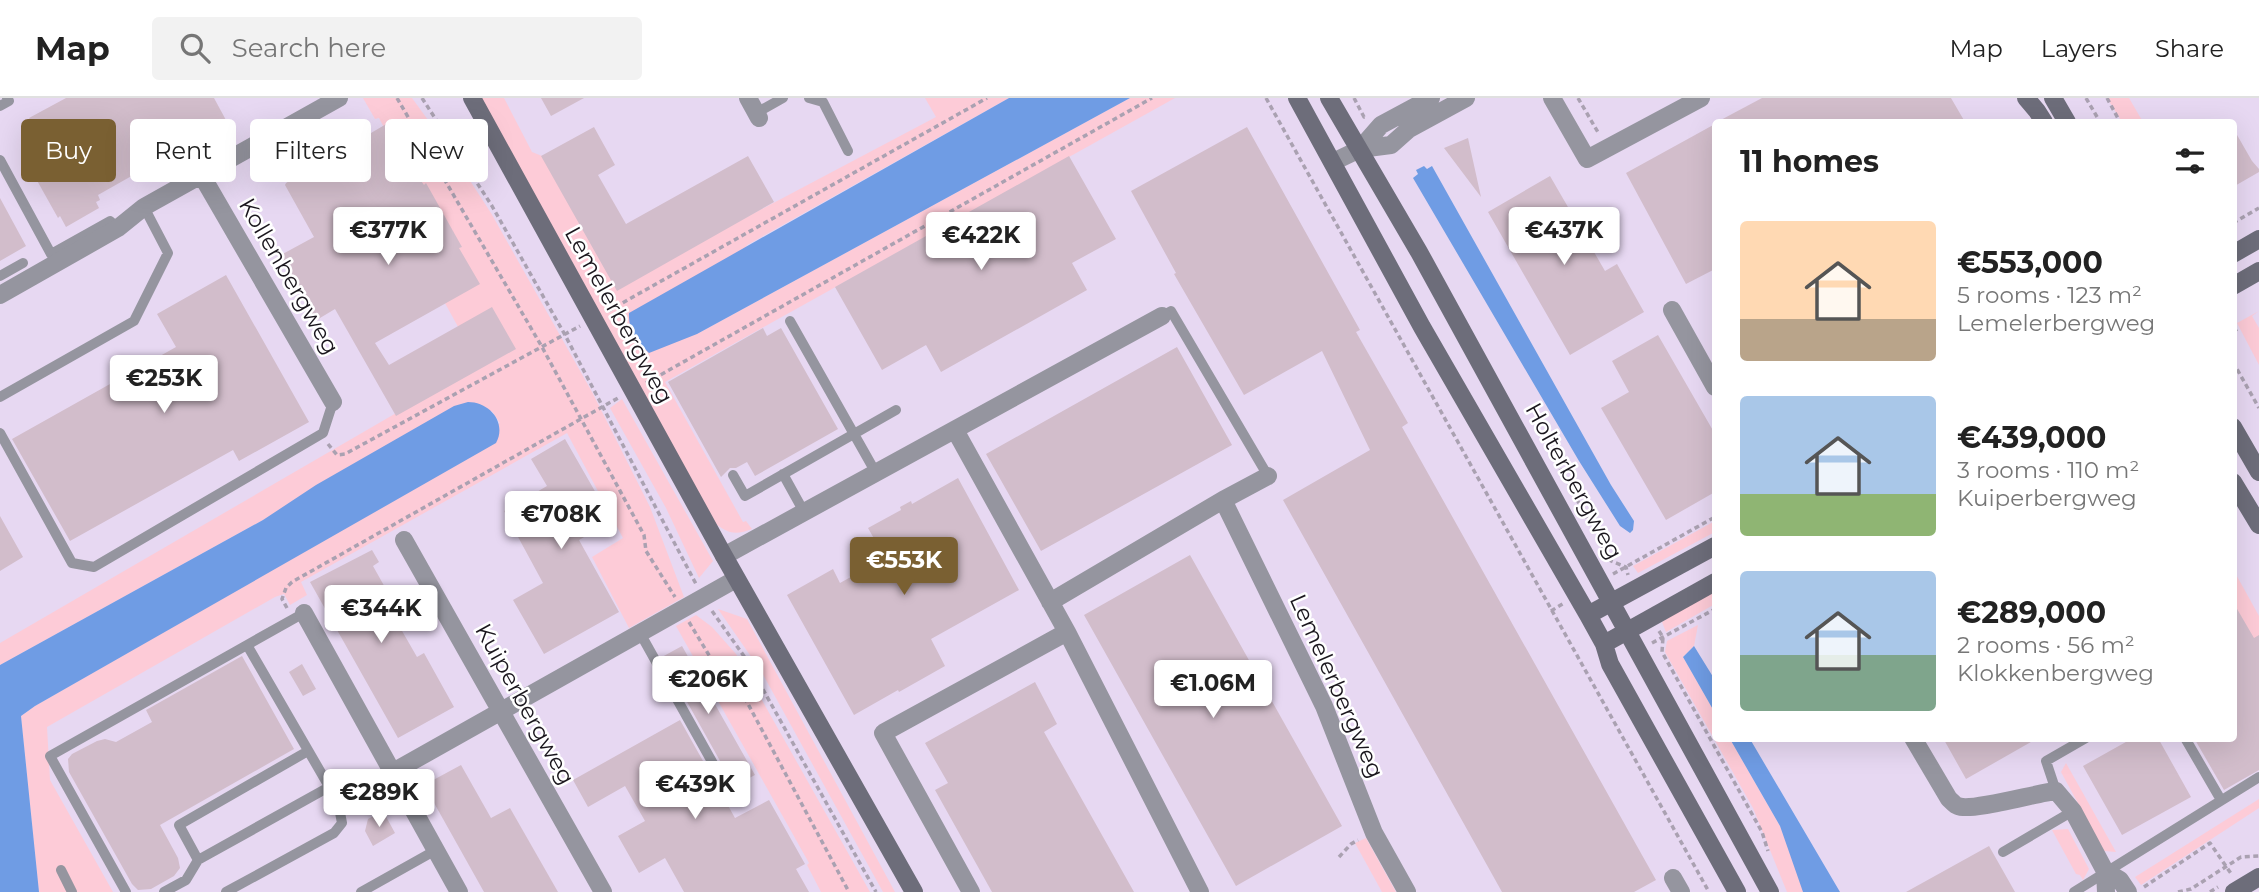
<!DOCTYPE html>
<meta charset="utf-8">
<style>
:root{--surface:#fff;--page:#f2f2f2;--text:#222;--muted:#767676;--line:#e0e0e0;--accent:#7a6032}
body{margin:0;font-family:Montserrat,sans-serif;background:var(--page);color:var(--text);height:100vh;display:flex;flex-direction:column;font-size:26px;white-space:nowrap}
*{box-sizing:border-box;margin:0}
p{font-size:23px;color:var(--muted)}
.icon{flex:none;width:38px;height:38px;fill:none;stroke:currentColor;stroke-width:2;stroke-linecap:round;stroke-linejoin:round}
.map{position:relative;flex:1;overflow:hidden}
.drawer{position:absolute;left:1712px;top:21px;width:525px;height:623px;display:flex;flex-direction:column;background:var(--surface);border-radius:7px;box-shadow:0 7px 28px #0002}
.drawer>*{flex:none}
.hud{position:absolute;left:21px;top:21px;width:665px;height:63px;display:flex;gap:14px}
.price{position:absolute;translate:-50% -60px;padding:0 16px;border-radius:7px;background:#fff;color:#222;font-size:23px;line-height:46px;filter:drop-shadow(0 2px 4px #0008)}
.price::after{content:'';position:absolute;left:50%;top:42px;width:21px;height:16px;margin-left:-10px;background:inherit;clip-path:polygon(0 0,100% 0,50% 100%)}
.price.selected{background:var(--accent);color:#fff}
ul{padding:0;list-style:none}
li{display:flex;align-items:center;gap:21px;height:175px;padding:0 28px}
li span{display:grid;place-items:center;flex:none;width:196px;height:140px;border-radius:7px;color:#555}
li>.icon{margin-inline-start:auto}
span .icon{width:84px;height:84px;fill:#fffc;stroke-width:1}
li b{font-size:30px}
h2{display:flex;justify-content:space-between;align-items:center;height:84px;padding:0 28px;font-size:30px}
.tag{padding:0 24px;border-radius:7px;background:var(--surface);box-shadow:0 7px 28px #0002;font-size:24px;line-height:63px}
.tag.selected{background:var(--accent);color:#fff}
header{display:flex;align-items:center;gap:42px;box-sizing:border-box;height:98px;padding:0 35px;background:var(--surface);border-bottom:2px solid var(--line)}
header strong{font-size:33px}
nav{display:flex;gap:38px;margin-inline-start:auto;font-size:24px}
.search{width:490px;height:63px;background:var(--page);display:flex;align-items:center;gap:18px;box-sizing:border-box;padding:0 24px;border-radius:7px;color:var(--muted);font-size:26px}
.map>svg:first-child{display:block}
.built{fill:#e7d8f2;fill-rule:evenodd}
.green{fill:#fdcbd7}
.water{fill:#6f9ce4}
.building{fill:#d2bdcb}
.lines{fill:none;stroke-linecap:round;stroke-linejoin:round}
.path{stroke:#aaa1b1;stroke-width:3.5;stroke-dasharray:5 3.5;stroke-linecap:butt}
.lane{stroke:#95959f;stroke-width:10}
.street{stroke:#95959f;stroke-width:18}
.secondary{stroke:#6d6d7a;stroke-width:18}
.labels{text-anchor:middle;stroke-width:5;stroke-linejoin:round;paint-order:stroke}
.street-label{font-size:23px;fill:#1a161d;stroke:#fff}
</style>
<header>
<strong>Map</strong>
<div class="search"><svg class="icon" aria-label="search" viewBox="0 0 24 24"><circle cx="10" cy="10" r="6"/><path d="M15 15l6 6"/></svg>Search here</div>
<nav><a>Map</a><a>Layers</a><a>Share</a></nav>
</header>
<div class="map">
<svg width="2259" height="794" viewBox="0 0 2259 794">
<rect width="100%" height="100%" fill="#f1e5f9"/>
<!-- built -->
<path class="built" d="M0,0h2259v794h-2259zM1715,24h518v616h-518z"/>
<!-- green -->
<path class="green" d="M363,0h49l40,55 39,60 101,179 58,115 34,90 -55,31 -37,-71 31,-19 -56,-105 -266,149 6,13 -17,10 -6,-11 -9,3 -228,130 3,53 63,112h-74l-18,-176 14,-10 134,-77 331,-206 -8,-12 -229,109 -263,145v-22l479,-278 -50,-91 25,-13 -75,-143 -4,1z
M478,0h26l28,54 10,4 74,130 320,-169 -11,-19h84l-262,147 -50,89 433,-236h45l-510,284 78,140 3,-1 6,8c-15,6 -24,5 -36,-5z
M2107,0h22l14,24h-21z
M2259,213l-7,5 7,12v37l-22,-42z
M622,301l91,162 -14,17 -33,-70 -56,-100z
M1715,423v11l-77,41 -5,-7z
M2233,471l26,47v33l-26,-46z
M1715,489v17l-49,28 -4,-10z
M718,511l29,10 148,273h-12l-122,-221z
M696,517l16,12 24,27 134,238h-49l-14,-27 2,-2 -133,-237z
M1698,527l-4,21 -11,11 32,56v25l15,1 50,87 24,66h-17l-34,-84 -88,-156 2,-11z
M2066,665l50,89 -12,-1 -43,-79z
M2259,701v9l-118,77 -6,-8z
M2068,731l21,40 -6,11 -3,-5 -4,-1 -24,-44z
M1366,740l30,54h-14l-27,-49z"/>
<!-- water -->
<path class="water" d="M1009,0h121l-433,236 -48,19c-13,-12 -21,-23 -20,-40z
M1424,68l3,3 5,-3 179,319 23,36 -1,9 -3,3 -10,-7 -41,-65 -166,-283 5,-4 -2,-4z
M468,304c22,0 39,21 28,41l-461,263 -14,10 18,176h-39v-227l263,-145 53,-35 138,-79z
M1694,548l21,34v33l-32,-56z
M1730,641h20l90,153h-37l-23,-66z"/>
<!-- building -->
<path class="building" d="M66,0h148l13,24 -40,23h12l-38,21 -3,-5 -60,34 2,5 -4,2 3,6 -33,19 -6,-11 -2,2 -37,-66 21,-12 -13,-22z
M541,0h43l-33,18z
M1762,0h189l14,24h-248z
M388,25l29,52 7,10 2,-2 36,64 -3,1 21,36 -105,59 14,22 103,-58 24,42 -120,67 -61,-107 -20,12 -36,-65 35,-19 -29,-52 1,-2z
M1715,26v145l-29,15 -60,-111z
M594,29l21,38 -17,10 28,49 122,-68 26,46 -157,89 -76,-135z
M1247,29l113,203 -4,2 52,91 -6,4 254,453 -22,12h-132l-219,-392 87,-50 -48,-99 -78,44 -70,-121 2,-1 -45,-82z
M2233,30l19,33 7,8v3l-26,15z
M1468,40l13,59 -37,-49z
M1069,58l47,83 -44,24 15,27 -146,82 -15,-27 -44,25 -47,-83z
M1550,78l55,95 12,-7 27,48 -74,43 -82,-143z
M0,100l26,48 -26,15z
M226,177l83,147 -70,39 -6,-11 -163,91 -58,-102 164,-92 -19,-33z
M763,230l4,8 14,-8 57,101 -83,47 -8,-14 -11,6h-6l-9,9 -53,-95z
M1658,237l57,99v58l-49,28 -65,-112 28,-16 -17,-31z
M1177,249l55,98 -191,106 -55,-97z
M565,341l47,82 -33,19 40,72 -75,42 -31,-54 30,-17 -39,-72 43,-25 -16,-27z
M958,380l61,112 -88,49 14,27 -46,26 -1,-2 -44,25 -67,-120 46,-26 7,14 45,-25 -17,-30 33,-18 -1,-3 11,-6 1,3z
M0,418l23,41 -23,14z
M372,452l7,12 -6,4 23,41 -6,3 27,47 7,-4 30,54 -56,31 -88,-156z
M1190,457l152,271 -106,60 -152,-271z
M2233,504l21,36 5,-3v135l-35,20 -30,-52h39z
M682,548l73,129 -21,11 -72,-129z
M242,558l52,93 -134,76 18,33 2,10 -6,8 -23,13 -13,1 -6,-6 -63,-112 -1,-13 4,-5 25,-13 8,-2 11,3 36,-20 -6,-12z
M302,566l14,25 -13,7 -14,-24z
M1035,584l22,42 -13,8 90,160h-142l-57,-102 13,-7 -23,-40z
M680,622l55,98 34,-18 36,64 -9,5 13,23h-125l-19,-34 -26,15 -21,-37 27,-15 -20,-35 -37,21 -15,-27z
M1943,640h95l-72,41z
M2133,640h25l33,59 -69,38 -39,-69z
M461,667l30,53 19,-10 48,84h-74l-60,-107z
M383,713l12,22 -22,13 -8,-15 3,-12z
M1989,748l26,46h-109z"/>
<g class="lines">
<!-- path -->
<path class="path" d="M397,0l145,249 102,188 2,16 29,46
M422,0l70,108 73,129 131,249
M1266,0l443,794
M1354,0l10,19 3,-1
M1578,0l21,36
M2086,0l14,24
M2107,0l13,24
M2233,125l26,-15
M608,213l379,-213
M2233,234l4,-3
M2233,264l26,46
M646,285l506,-285
M328,346l9,11 8,-1 235,-128
M1560,371l51,92 15,6 2,8
M1613,476l102,-57
M287,510l-5,-9 4,-11 6,-6 326,-184
M712,513l34,48 130,233
M1551,513l13,-8
M689,524l35,58 9,-4 116,216
M1659,533l4,6 -1,15 100,180 6,19
M1652,545l63,-34
M1339,759l12,-13 7,-4
M2144,789l66,-44 22,32
M2178,794l13,-3 50,-32 18,-1
M2210,794l8,-5"/>
<!-- lane -->
<path class="lane" d="M809,0l14,4 25,49
M0,8l9,-5 -2,-3
M756,15l27,-15
M0,62l51,94 59,-33 8,7
M0,178l23,-13
M1162,218l9,-5 97,165
M790,223l86,152
M0,299l134,-76 34,-68 -24,-46
M0,335l72,130 22,4 229,-134 10,-31
M783,376l21,38
M733,377l12,21 151,-86
M640,535l94,168
M247,547l57,-32
M2185,640l36,62
M2056,693l-10,-30 40,-23
M2003,754l70,-41
M198,762l-19,-35 129,-74
M61,772l11,22
M126,794l-76,-136 197,-111 91,157
M164,794l22,-12 12,-20 131,-73
M226,794l108,-59 8,-10 -4,-21 55,-30
M361,794l75,-42
M2074,794l185,-115"/>
<!-- street -->
<path class="street" d="M748,0l11,20
M1552,0l35,61 114,-61
M1360,51l21,-24 50,-27
M1333,64l27,-13 31,-4 18,-16 57,-31
M202,78l131,226
M0,197l118,-67 26,-21 195,-109
M1672,212l43,77
M955,332l112,202 133,260
M1223,402l101,206 50,127 33,59
M404,442l199,352
M724,458l438,-240
M1050,504l173,-102 45,-24
M304,515l155,279
M1913,640l36,61c3,2 5,6 9,7 13,6 78,-13 98,-15l17,20 32,60 1,21
M393,674l343,-193
M2105,773l15,9 8,12
M1673,780l8,14
M971,794l-88,-159 184,-101"/>
<!-- secondary -->
<path class="secondary" d="M472,0l252,458 190,336
M1297,0l125,229 166,288 16,29 6,20 127,228
M1329,0l90,154 351,640
M2026,0l11,13 7,11
M2053,0l14,24
M2233,156l26,-15
M2233,188l26,-15
M2233,329l26,45
M2233,384l26,43
M1588,517l127,-69
M1604,546l111,-62
M2234,794l25,-15"/>
</g>
<g class="labels">
<!-- street labels -->
<g class="street-label">
<text transform="translate(289 178) rotate(60)" y="8">Kollenbergweg</text>
<text transform="translate(619 217) rotate(61)" y="8">Lemelerbergweg</text>
<text transform="translate(1574 383) rotate(61)" y="8">Holterbergweg</text>
<text transform="translate(1337 588) rotate(66)" y="8">Lemelerbergweg</text>
<text transform="translate(525 606) rotate(61)" y="8">Kuiperbergweg</text>
</g>
</g>
</svg>
<b class="price" style="left:388px;top:169px">€377K</b>
<b class="price" style="left:1564px;top:169px">€437K</b>
<b class="price" style="left:981px;top:174px">€422K</b>
<b class="price" style="left:164px;top:317px">€253K</b>
<b class="price" style="left:561px;top:453px">€708K</b>
<b class="price selected" style="left:904px;top:499px">€553K</b>
<b class="price" style="left:381px;top:547px">€344K</b>
<b class="price" style="left:708px;top:618px">€206K</b>
<b class="price" style="left:1213px;top:622px">€1.06M</b>
<b class="price" style="left:695px;top:723px">€439K</b>
<b class="price" style="left:379px;top:731px">€289K</b>
<div class="hud">
<a class="tag selected">Buy</a>
<a class="tag">Rent</a>
<a class="tag">Filters</a>
<a class="tag">New</a>
</div>
<section class="drawer">
<h2>11 homes<svg class="icon" aria-label="filters" viewBox="0 0 24 24"><path d="M4 7h16M4 17h16"/><circle cx="9" cy="7" r="2"/><circle cx="15" cy="17" r="2"/></svg></h2>
<ul>
<li><span style="background:linear-gradient(#ffd9b3 70%,#b9a48a 0)"><svg class="icon" aria-label="home" viewBox="0 0 24 24"><path d="M3 11l9-7 9 7M6 9v11h12V9"/></svg></span><div><b>€553,000</b><p>5 rooms · 123 m²</p><p>Lemelerbergweg</p></div></li>
<li><span style="background:linear-gradient(#a9c7e8 70%,#8fb573 0)"><svg class="icon" aria-label="home" viewBox="0 0 24 24"><path d="M3 11l9-7 9 7M6 9v11h12V9"/></svg></span><div><b>€439,000</b><p>3 rooms · 110 m²</p><p>Kuiperbergweg</p></div></li>
<li><span style="background:linear-gradient(#a9c7e8 60%,#7fa58c 0)"><svg class="icon" aria-label="home" viewBox="0 0 24 24"><path d="M3 11l9-7 9 7M6 9v11h12V9"/></svg></span><div><b>€289,000</b><p>2 rooms · 56 m²</p><p>Klokkenbergweg</p></div></li>
</ul>
</section>
</div>
